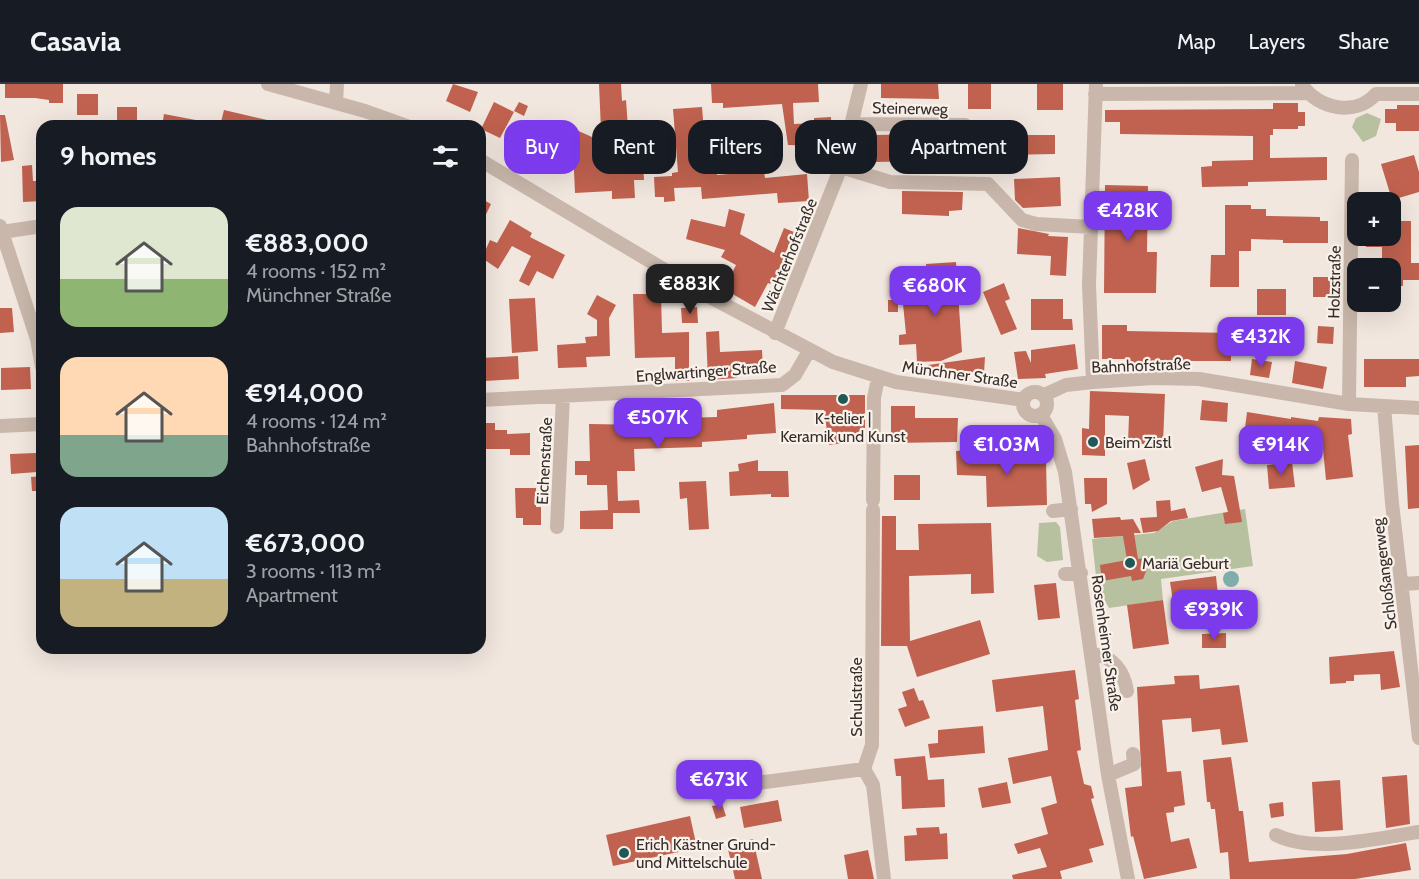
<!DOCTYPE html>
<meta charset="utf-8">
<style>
:root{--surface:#171b24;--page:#20242c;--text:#f1f3f6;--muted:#9ea1a6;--line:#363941;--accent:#7c3aed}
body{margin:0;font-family:Cabin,sans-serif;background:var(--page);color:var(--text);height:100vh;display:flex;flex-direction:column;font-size:22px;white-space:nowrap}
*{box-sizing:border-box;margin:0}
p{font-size:20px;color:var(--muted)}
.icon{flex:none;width:33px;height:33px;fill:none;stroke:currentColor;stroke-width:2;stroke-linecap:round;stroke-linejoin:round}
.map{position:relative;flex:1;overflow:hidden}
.details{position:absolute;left:36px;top:36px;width:450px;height:534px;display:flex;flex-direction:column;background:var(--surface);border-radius:18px;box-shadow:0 6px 24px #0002}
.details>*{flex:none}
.top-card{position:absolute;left:504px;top:36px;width:570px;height:54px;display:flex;gap:12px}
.controls{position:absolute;left:1347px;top:108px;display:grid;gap:12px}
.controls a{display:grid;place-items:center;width:54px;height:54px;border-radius:12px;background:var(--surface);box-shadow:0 6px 24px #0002;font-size:30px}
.price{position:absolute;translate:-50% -51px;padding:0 14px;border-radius:12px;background:var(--accent);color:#fff;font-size:20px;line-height:39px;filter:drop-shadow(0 2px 3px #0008)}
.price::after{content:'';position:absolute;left:50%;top:36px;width:18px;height:14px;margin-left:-9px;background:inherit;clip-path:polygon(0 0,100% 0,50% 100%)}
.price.current{background:#222;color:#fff}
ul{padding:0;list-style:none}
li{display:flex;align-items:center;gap:18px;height:150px;padding:0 24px}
li span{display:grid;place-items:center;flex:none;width:168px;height:120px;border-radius:18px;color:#555}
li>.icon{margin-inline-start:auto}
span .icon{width:72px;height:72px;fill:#fffc;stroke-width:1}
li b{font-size:26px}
h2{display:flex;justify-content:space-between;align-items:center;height:72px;padding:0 24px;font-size:26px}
.tag{padding:0 21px;border-radius:18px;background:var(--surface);box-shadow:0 6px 24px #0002;font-size:21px;line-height:54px}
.tag.current{background:var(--accent);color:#fff}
header{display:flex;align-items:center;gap:36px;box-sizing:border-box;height:84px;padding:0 30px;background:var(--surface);border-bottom:2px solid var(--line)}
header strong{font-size:28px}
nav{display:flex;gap:33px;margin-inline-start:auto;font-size:21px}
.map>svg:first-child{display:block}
.green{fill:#b7c09f}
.water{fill:#7fadac}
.building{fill:#c0624f}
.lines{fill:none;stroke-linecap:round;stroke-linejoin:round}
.minor{stroke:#c9b7ab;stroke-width:14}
.poi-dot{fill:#215757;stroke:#f9f2eb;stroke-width:2}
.labels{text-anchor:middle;stroke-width:4.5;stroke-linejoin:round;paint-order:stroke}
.street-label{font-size:16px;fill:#372d2a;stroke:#f9f2eb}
.poi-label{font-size:16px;fill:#372d2a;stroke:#f9f2eb;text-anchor:start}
</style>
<header>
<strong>Casavia</strong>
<nav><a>Map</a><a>Layers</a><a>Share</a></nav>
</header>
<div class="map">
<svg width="1419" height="795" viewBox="0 0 1419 795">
<rect width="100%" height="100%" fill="#f2e7df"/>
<!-- green -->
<path class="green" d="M1367,29l14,6 -5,17 -13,6 -11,-15 4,-9z
M1245,425l8,57 -92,13 2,21 -54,8 -12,-22 -5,-47 62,-6 19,-12z
M1056,438l4,5 3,33 -16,2 -10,-6 2,-33z"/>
<!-- water -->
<path class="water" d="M1223 495a8 8 0 1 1 16 0a8 8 0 1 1-16 0Z"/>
<!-- building -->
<path class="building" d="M5,0h58v19h-14v-3l-14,-2h-30z
M453,0l25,8 -8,20 -24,-11z
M599,0h22l1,17 4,-1 2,28 -27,2z
M711,0h107l1,18 -26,1 1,21 20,-1v-5l17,-1 1,21h-7l1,8 -38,-1 -6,-41 -59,4v-5h-11z
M881,0h57l1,15 -58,-1z
M968,0h23v25h-23z
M1037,0h26v26h-26z
M77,10h21v21h-21z
M494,18l20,10 -14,26 -19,-9z
M519,18l9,4 -4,10 -10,-5z
M1273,19h25v9h7v14h-7v3h-25v6h-3v23l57,-1v23l-79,2v4l-46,1 -1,-20 11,-1v-5l41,-1v-24l-133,-2v-12h-15v-12l168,-1z
M1397,21h22v26h-23v-8h-11v-14h12z
M117,23h20v19h-20z
M702,23l4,50 10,-1 1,19 47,-4 1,7 42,-4 2,27 -31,2 -1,-10 -75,6 -1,-12 -27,1 1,13 -11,1v-5h-9l-1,-20 18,-1v-3l6,-1 -5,-63z
M224,26l52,12v4h-56z
M164,30l37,7v5h-39z
M0,31h5l9,45 -13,2z
M540,37l26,12 -15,28 -25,-13z
M572,44l40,18 1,17 30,-3 1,20h-10l1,18 -23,1v-8l-37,2z
M1027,48v3h28v19l-45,1 -1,-22z
M980,49v27l-105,2 -1,-27z
M1414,71l5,17v20l-27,8 -11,-36z
M32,81l1,16h9v20l-19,1 -1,-36z
M1060,93l1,29 -38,2 -8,-8 -1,-21z
M1105,101l43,1 -1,66h10l-1,41h-52z
M902,107l61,1 -1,18 -13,1v5l-47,-2z
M480,114l11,6 -11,23z
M1225,121h26v4h15v7l54,1v4h8v22h-45v-3l-32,-1v12h-12v36h-29l1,-32h14z
M729,125l16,5 -5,20 34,19 10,-25 10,4 -12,30 9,5v2l-9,17 -10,-5 -2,3 -2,-1 -13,24 -31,-18 12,-24 -15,-8 4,-7 -39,-11 5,-20 34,8z
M510,136l22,13 -2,4 35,18 -12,24 -16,-8 -8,15 -10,-5 12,-25 -19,-10 -14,23 -16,-11 8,-18 7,3z
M1390,137h21v42h8v17h-16v6h-13v-18h-8v-21h-16v-11h24z
M1018,144l31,6 -1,2 20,1 -2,39 -16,-1 1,-19 -34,-2z
M956,178l6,90 -21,9 -24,1 -1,-18 -17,1v-10l7,-1 -3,-30 25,-2 -2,-38z
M1313,193h23v20h-23z
M1004,199l6,16 -5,2 12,28 -16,6 -18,-43z
M1257,205h29v26h-29z
M633,210h28l1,39 27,-1v49h-14v-24l-40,1z
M597,211l19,10 -7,13 1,38 -24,1 1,10 -29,1 -1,-23 29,-2 -1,-6 12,-1v-16l-10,-6z
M535,214l3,53 -26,2 -3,-54z
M1031,215h32v20h9l1,11h-42z
M888,216h10v12h-10z
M697,223l1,16h-16l-1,-15z
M0,224h12l2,24 -14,1z
M1102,241h25v6l104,2v28h-41v4h-65v-6h-23z
M1318,242l16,1 -1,17 -16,-1z
M719,247l1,21 42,-2 1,21 -27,2 1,5 -29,2 -2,-48z
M1075,260l3,25 -33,5 1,4 -28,1 -4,-27 12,-1 5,12v-13z
M518,272l1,23 -34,2 -1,-8h-4v-15z
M985,273l-1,16 -56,-4v-4z
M1252,275l20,3 -3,16 -19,-3z
M1364,275h55v17l-13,1v10h-42z
M1295,277l32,6 -4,22 -31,-6z
M30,283l1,22 -30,1v-22z
M1090,307l75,3 -2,50h-35l1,-28 -24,-1v41l-23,-1v-27l7,1z
M781,311h84v45l-36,5 -5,-35 -43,-1z
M1202,316l26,3 -1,19 -27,-2z
M774,319l2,30 -29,2v4l-45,3v5l-68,2 1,22h-18l1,30 21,-1 1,13h-27v16h-33v-18l28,-1 -1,-25h-20v-10h-12v-14h15l-1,-37 63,1v-6l65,-2v-7z
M891,322h24v12h43l-1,24 -66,1z
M1247,328l44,7v-2l27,4 1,-4 32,2 1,15 -4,1 5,42 -27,3 -4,-41 -77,-11z
M480,339h15v7h12v4l23,-1v22h-20v-6h-30z
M984,354l10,1 -1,16 47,-2v8h6l1,44 -60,2 -1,-31 -29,-1 -1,-24 28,-2z
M1419,361v63l-11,1 -3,-63z
M36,369l1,19 -26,2 -1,-20z
M1145,375l5,21 -17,10 -6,-27z
M1223,375l-1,16 12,1 8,46 -17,2 -2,-11 5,-1 -7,-25 -19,5 -7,-25z
M758,376v11h30l1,26h-18v-3l-41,2 -1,-24 10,-1 -1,-7z
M1292,378l3,25 -26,2 -2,-24z
M894,391h26v25h-26z
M42,392v15h-10l-1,-14z
M1084,394h23v26l-15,8 -1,-8h-6z
M706,397l3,48 -20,1 -2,-32 -7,1 -1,-17z
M515,404h21v19h5v18h-18v-7h-7z
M1170,416l1,11 14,-3 3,10 -17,3 -13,10 -15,2 -3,-15 17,-1 -1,-16z
M882,432h14v34h23l-1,-26 73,-1 3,70 -23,1v-20l-62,2 1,65 70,-21 10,34 -73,23 -10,-31h-26z
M1120,433l1,3 12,-1 8,14h-7l4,26 6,-1 4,8 -5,13 -11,2 -1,-5 -29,5 -2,-16 27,-5 -4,-24 -29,2 -2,-19z
M1216,492l2,19 -45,6 -3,-19z
M1056,499l4,35 -22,2 -4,-35z
M1163,516l6,44 -36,5 -6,-44z
M1226,549v15h-24v-14z
M1394,567l6,36 -19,3 -1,-16 -26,1v6h-8v2l-16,1 -1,-27z
M1075,586l4,29 -4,1 6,50 -4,1 7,33 7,2 3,12 -3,1 13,46 -15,4 4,13 -33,9 2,8h-49l-1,-4 35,-8 -7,-19 -22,6 -4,-10 34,-10 -7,-26 16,-5 -6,-27 -38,8 -5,-26 40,-8 -5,-44 -47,6 -4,-32z
M1199,591l1,14 39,-4 9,57 -26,3 -2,-16 -28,3 -1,-14 -29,2 5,52 14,-1 4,34 -11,2v5l-8,1 5,29 18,-4 8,30 -53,11 -11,-43 -2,1 -6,-49 17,-2 -5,-99 38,-3 -1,-8z
M914,604l5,13 4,-1 7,18 -25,9 -7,-18 9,-3 -5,-14z
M983,642l2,27 -55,5 -2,-14 10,-1v-13z
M925,672l3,24 16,-1 1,28 -43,2 -1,-33h-5l-2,-17z
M1231,673l8,54h4l6,51 98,-8 59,-11 5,27 -56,9h-125l-2,-27 -8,1 -5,-44h-4l-1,-7h-3l-4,-42z
M1407,691l3,49 -24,4 -4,-51z
M1340,696l3,50 -28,2 -3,-50z
M1007,698l4,21 -29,5 -4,-20z
M778,716l4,21 -38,7 -4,-21z
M1283,718l1,14 -13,2 -2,-14z
M722,720l4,12 -10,3 -4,-13z
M690,732l7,32 -84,18 -7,-31z
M939,743l1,7 7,-1 1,26 -43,2 -1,-25 13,-1 -1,-7z
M753,755l9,40h-27l-8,-34z
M868,766l6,29h-26l-4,-24z"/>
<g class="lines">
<!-- minor -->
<path class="minor" d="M268,0l97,27 42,15
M1302,1c16,24 54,32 74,9h43
M1095,10l212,-1
M336,19l1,-19
M854,40l111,1
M480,76l232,138 121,64 63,20 128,18
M841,83l49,15 98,2 34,36 14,4 55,3
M0,142l37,113 5,28
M2,148l40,-6
M775,249l66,-166 20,-83
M1093,298l-4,-97 7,-201
M1023 320a12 12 0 1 1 24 0a12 12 0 1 1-24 0Z
M1044,311l22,-10 27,-3 60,-4 46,1 150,25 70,4
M480,316l302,-15 13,-10 14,-24
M1349,320l3,-244
M1384,322l8,97 27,235
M1041,331l14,24 10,33 43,303 20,104
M0,342l42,-2
M873,416l1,-102 4,-20
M873,426l-1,235 -8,24 9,16 11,94
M1053,427l18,-2
M557,443l6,-131
M1065,490l16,-1
M1403,500l16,-1
M1092,570c20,1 32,17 35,37
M1108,691l26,-11 -1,-10
M689,708l175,-23
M1276,751c38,19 102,3 143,-3"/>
</g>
<!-- markers -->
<g class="poi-dot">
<circle cx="843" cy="315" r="6"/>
<circle cx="1093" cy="358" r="6"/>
<circle cx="1130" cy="479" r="6"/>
<circle cx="624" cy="769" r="6"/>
</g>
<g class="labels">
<!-- street labels -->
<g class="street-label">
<text transform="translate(910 24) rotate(1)" y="6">Steinerweg</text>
<text transform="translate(789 171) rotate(-68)" y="6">Wächterhofstraße</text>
<text transform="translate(1334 198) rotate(-89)" y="6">Holzstraße</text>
<text transform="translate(1141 281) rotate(-2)" y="6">Bahnhofstraße</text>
<text transform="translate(706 287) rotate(-4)" y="6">Englwartinger Straße</text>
<text transform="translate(960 290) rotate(8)" y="6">Münchner Straße</text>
<text transform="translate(544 377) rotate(-87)" y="6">Eichenstraße</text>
<text transform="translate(1384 490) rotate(-97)" y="6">Schloßangerweg</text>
<text transform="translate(1107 559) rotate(82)" y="6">Rosenheimer Straße</text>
<text transform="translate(856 613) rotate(-90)" y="6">Schulstraße</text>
</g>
<!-- poi labels -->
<g class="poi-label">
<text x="843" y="340" text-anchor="middle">K-telier |<tspan x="843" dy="18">Keramik und Kunst</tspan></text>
<text x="1105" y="364">Beim Zistl</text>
<text x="1142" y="485">Mariä Geburt</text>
<text x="636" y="766">Erich Kästner Grund-<tspan x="636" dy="18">und Mittelschule</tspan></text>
</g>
</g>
</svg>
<div class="controls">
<a>+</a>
<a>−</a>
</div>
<b class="price" style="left:1128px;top:158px">€428K</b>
<b class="price current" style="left:690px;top:231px">€883K</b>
<b class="price" style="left:935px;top:233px">€680K</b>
<b class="price" style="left:1261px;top:284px">€432K</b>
<b class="price" style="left:658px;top:365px">€507K</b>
<b class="price" style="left:1007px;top:392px">€1.03M</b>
<b class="price" style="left:1281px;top:392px">€914K</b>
<b class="price" style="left:1214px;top:557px">€939K</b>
<b class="price" style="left:719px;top:727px">€673K</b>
<div class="top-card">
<a class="tag current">Buy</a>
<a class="tag">Rent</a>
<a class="tag">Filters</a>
<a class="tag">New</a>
<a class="tag">Apartment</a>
</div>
<section class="details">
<h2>9 homes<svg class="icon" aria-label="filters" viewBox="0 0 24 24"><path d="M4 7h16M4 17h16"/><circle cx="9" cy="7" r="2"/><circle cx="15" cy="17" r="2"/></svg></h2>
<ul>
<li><span style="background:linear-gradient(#dfe7d0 60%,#8fb573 0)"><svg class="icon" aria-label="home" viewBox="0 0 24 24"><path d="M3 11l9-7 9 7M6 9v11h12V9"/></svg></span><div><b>€883,000</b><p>4 rooms · 152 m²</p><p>Münchner Straße</p></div></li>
<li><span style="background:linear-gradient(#ffd9b3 65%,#7fa58c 0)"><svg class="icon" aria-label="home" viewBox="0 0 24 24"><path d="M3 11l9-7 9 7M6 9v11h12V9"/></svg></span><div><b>€914,000</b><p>4 rooms · 124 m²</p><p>Bahnhofstraße</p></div></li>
<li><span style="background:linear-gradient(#bfe0f5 60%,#c2b280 0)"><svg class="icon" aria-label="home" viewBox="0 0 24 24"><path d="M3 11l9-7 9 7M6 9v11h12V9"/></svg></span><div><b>€673,000</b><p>3 rooms · 113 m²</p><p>Apartment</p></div></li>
</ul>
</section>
</div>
